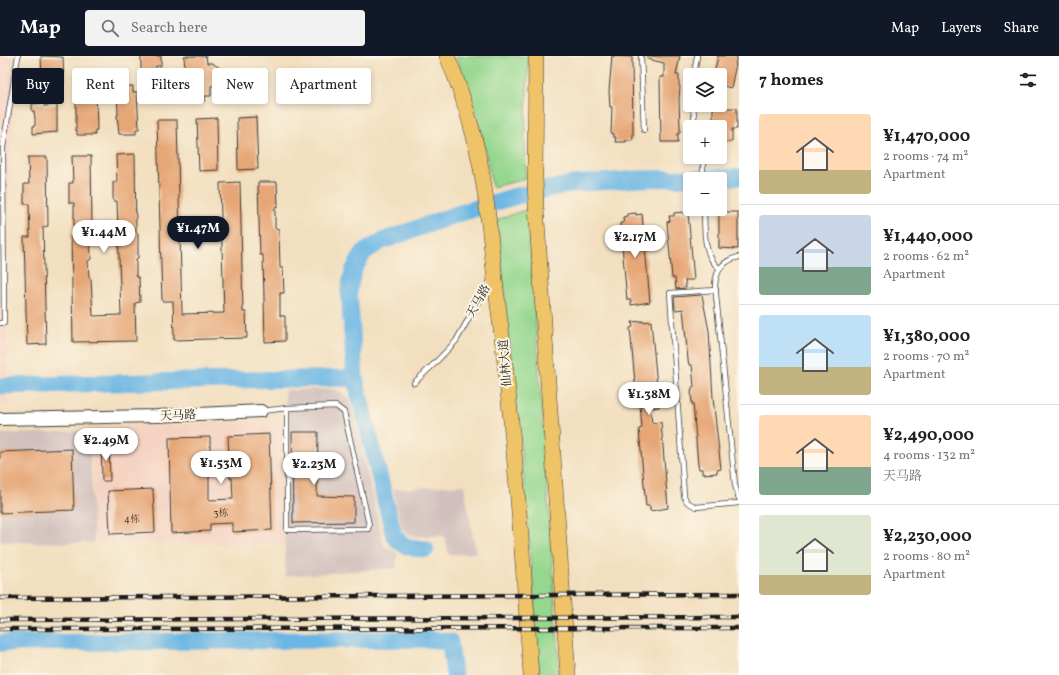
<!DOCTYPE html>
<meta charset="utf-8">
<style>
:root{--surface:#fff;--page:#f2f2f2;--text:#202124;--muted:#757577;--line:#e0e0e0;--accent:#111827}
body{margin:0;font-family:Vollkorn,"Noto Serif SC",serif;background:var(--page);color:var(--text);height:100vh;display:flex;flex-direction:column;font-size:15px;white-space:nowrap}
*{box-sizing:border-box;margin:0}
p{font-size:13px;color:var(--muted)}
.icon{flex:none;width:22px;height:22px;fill:none;stroke:currentColor;stroke-width:2;stroke-linecap:round;stroke-linejoin:round}
.map{position:relative;flex:1;overflow:hidden}
.side{display:flex;flex-direction:column;background:var(--surface);width:320px}
.side>*{flex:none}
.top-card{position:absolute;left:12px;top:12px;width:380px;height:36px;display:flex;gap:8px}
.controls{position:absolute;left:683px;top:12px;display:grid;gap:8px}
.controls a{display:grid;place-items:center;width:44px;height:44px;border-radius:4px;background:var(--surface);box-shadow:0 2px 6px #0003;font-size:20px}
.price{position:absolute;translate:-50% -34px;padding:0 9px;border-radius:14px;background:#fff;color:#222;font-size:13px;line-height:26px;filter:drop-shadow(0 1px 2px #0008)}
.price::after{content:'';position:absolute;left:50%;top:24px;width:12px;height:9px;margin-left:-6px;background:inherit;clip-path:polygon(0 0,100% 0,50% 100%)}
.price.current{background:var(--accent);color:#fff}
ul{padding:0;list-style:none}
li{display:flex;align-items:center;gap:12px;height:100px;padding:0 20px}
li+li{border-top:1px solid var(--line)}
li span{display:grid;place-items:center;flex:none;width:112px;height:80px;border-radius:4px;color:#555}
li>.icon{margin-inline-start:auto}
span .icon{width:48px;height:48px;fill:#fffc;stroke-width:1}
li b{font-size:17px}
h2{display:flex;justify-content:space-between;align-items:center;height:48px;padding:0 20px;font-size:17px}
.tag{padding:0 14px;border-radius:4px;background:var(--surface);box-shadow:0 2px 6px #0003;font-size:14px;line-height:36px}
.tag.current{background:var(--accent);color:#fff}
header{display:flex;align-items:center;gap:24px;box-sizing:border-box;height:56px;padding:0 20px;background:var(--accent);color:#fff}
header strong{font-size:19px}
nav{display:flex;gap:22px;margin-inline-start:auto;font-size:14px}
.search{width:280px;height:36px;background:var(--page);display:flex;align-items:center;gap:10px;box-sizing:border-box;padding:0 14px;border-radius:4px;color:var(--muted);font-size:15px}
main{display:flex;flex:1;min-height:0}
.map>svg:first-child{display:block}
.built{fill:#f5d3c2}
.industrial{fill:#d1c0bd}
.green{fill:#95d78f;stroke:#587a56}
.lines{fill:none;stroke-linecap:round;stroke-linejoin:round}
.river{stroke:#6bb6e4;stroke-width:17}
.building{fill:#e6a676}
.service-casing{stroke:#3c3934;stroke-width:6}
.tertiary-casing{stroke:#3c3934;stroke-width:14}
.primary-casing{stroke:#3c3934;stroke-width:16}
.service{stroke:#fff;stroke-width:4.5}
.tertiary{stroke:#fff;stroke-width:12}
.primary{stroke:#efc469;stroke-width:15}
.rail-casing{stroke:#1c1c1c;stroke-width:4.5}
.rail{stroke:#fcf5e5;stroke-width:3;stroke-dasharray:9;stroke-linecap:butt}
.labels{text-anchor:middle;stroke-width:4;stroke-linejoin:round;paint-order:stroke}
.number-label{font-size:10px;fill:#4e3e32}
.street-label{font-size:12px;fill:#1c1c1c;stroke:#fcf5e5}
</style>
<header>
<strong>Map</strong>
<div class="search"><svg class="icon" aria-label="search" viewBox="0 0 24 24"><circle cx="10" cy="10" r="6"/><path d="M15 15l6 6"/></svg>Search here</div>
<nav><a>Map</a><a>Layers</a><a>Share</a></nav>
</header>
<main>
<div class="map">
<svg width="739" height="619" viewBox="0 0 739 619">
<rect width="100%" height="100%" fill="#fcf5e5"/>
<filter id="ink" filterUnits="userSpaceOnUse"><feTurbulence type="fractalNoise" baseFrequency=".025" numOctaves="2"/><feDisplacementMap in="SourceGraphic" scale="8" xChannelSelector="R" yChannelSelector="G"/><feConvolveMatrix kernelMatrix="1 2 1 2 8 2 1 2 1" color-interpolation-filters="sRGB"/></filter>
<filter id="wash" filterUnits="userSpaceOnUse"><feTurbulence type="fractalNoise" baseFrequency=".012" numOctaves="4" result="noise"/><feDisplacementMap in="SourceGraphic" scale="16" xChannelSelector="R" yChannelSelector="G"/><feGaussianBlur stdDeviation="0.9" result="paint"/><feColorMatrix in="noise" values="0 0 0 0 0 0 0 0 0 0 0 0 0 0 0 0 0 1.4 0 .05"/><feComposite in="paint" operator="in"/></filter>
<g filter="url(#wash)">
<rect width="100%" height="100%" fill="#f2dfbf"/>
<!-- built -->
<path class="built" d="M0,0h23l-8,42 -9,133 2,175h-8z
M280,366l4,4v116l-3,2 -182,-1 -3,-2 -2,-3 -3,-107 2,-3 3,-1z"/>
<!-- industrial -->
<path class="industrial" d="M331,333l10,3 9,8 34,146 13,7 -1,15 -111,8v-186z
M89,375l5,112 -94,-1v-108z
M464,429l12,68 -27,2 -5,-19h-29l-8,-2 -6,-7 -8,-38z"/>
<!-- green -->
<path class="green" d="M455,0h74l-4,78 1,45 -34,8c-8,-45 -17,-90 -37,-131z
M528,153l32,466h-21c-10,-152 -25,-304 -43,-455z"/>
<g class="lines">
<!-- river -->
<path class="river" d="M0,330l185,-5 170,-3
M426,493c-15,-1 -22,-1 -32,-13l-39,-158 -6,-88 4,-19 11,-19 18,-11 72,-26 62,-19 56,-12 68,-5 99,-2
M0,587l428,-4 22,3 4,33"/>
</g>
<g id="blocks">
<!-- building -->
<path class="building" d="M41,0l22,1 1,26 -13,1v2h-12v-8h3z
M141,0h20v10h-5v5l-15,1z
M184,0h22l1,7h5l8,5 1,13 -5,4 -5,1v10h-6v5l-18,1z
M612,0l20,1 1,79 -1,4h-6v2h-11l1,-5h-3v-3h-2l1,-27h-2l-1,-16z
M648,0h32l-4,19h3v11h1l-1,14 1,28v5h-2v9h-17l-1,-65h4v-14l-17,-4z
M718,0h19l-2,8h1l-5,24 -11,-3v-10h-6z
M92,30v7l4,-1 1,38h-2v5h-18v-5l-1,1v-44z
M117,30h16v6h4l2,37h-3v5h-17l-2,-19h1z
M44,47v3l13,-1v27l-24,2v-8h2v-7l-1,-8h-2v-7z
M713,52h24v21h-5v13h-12v-15h-7z
M256,61l2,52 -20,1 -1,-52z
M217,62l1,52 -19,1 -2,-52z
M157,64h20l5,194 42,-1 -4,-130 20,-1 3,130h3l1,26 -73,2 -1,-39h-11z
M135,98l1,79h2v25h-1l-1,2v16l3,2 1,24 -5,1 1,38 -63,1 -2,-107h3v-32h-5v-20h4l-1,-27h19l1,71h-2l1,32 -3,2 1,16 1,2h1l2,37 28,-1 -4,-114h-4v-19h4l-1,-27z
M28,101h19l1,69 -5,1 3,117 -19,1 -3,-108h6l-1,-33h-5v-20h5z
M258,126h19l1,25 -3,1v20l4,1 1,39h3l1,25h-4v23h5v25l-20,1 -2,-87h-3z
M683,156v2l5,-1 6,67h-9l1,8 -10,1 -1,-11h-3l-5,-56 3,-1 -1,-5h5v-3z
M723,156h15v37l-19,-1v-35h4z
M636,157v2l6,-1 8,88 -19,3v-5h-4l-7,-77h4l-1,-6 4,-1v-2z
M702,239l7,36 4,67 8,71 -4,1v3l-15,1v-5h-3l-1,-4 -5,-62 -1,1 -1,-13h1v-4h2l-2,-22h-3l-1,-5 -5,-51 -8,1 -1,-13z
M642,265v1l9,-1 8,86 -9,1 2,15 9,-1 7,86 -18,3v-5h-4l-7,-77 3,-1 -2,-23h-3l-7,-77 3,-1 -1,-5z
M292,376h26l-1,64 37,1v25l-61,1z
M269,378l3,96 -40,2v-9l-22,1v7l-39,2 -2,-95 41,-1v40h-1v23l24,-1 -1,-21 -2,1 -2,-43z
M101,386h8l1,39h-8z
M72,393l2,61 -74,3v-61z
M153,433l2,43 -45,2 -2,-43z"/>
</g>
</g>
<g filter="url(#ink)">
<use href="#blocks" fill-opacity="0" stroke="#3c3934" stroke-width="1"/>
<g class="lines">
<!-- service casing -->
<g class="service-casing">
<path id="service" d="M641,0l3,74
M694,19l3,-19
M693,49l2,22
M703,123v-22
M704,153c1,21 -2,46 16,60
M739,201c-15,3 -23,13 -24,28l20,200 4,14
M716,234l-46,3 14,203 3,6 9,5 43,-4
M0,267h4l-1,-176 15,-91
M414,327l20,-19 22,-23 35,-62
M336,350l8,6 25,113 -1,4 -81,1v-122z
M262,355l25,-3"/>
</g>
<!-- tertiary casing -->
<g class="tertiary-casing">
<path id="tertiary" d="M0,363l157,-3 104,-5"/>
</g>
<!-- primary casing -->
<g class="primary-casing">
<path id="primary" d="M447,0c11,26 20,53 27,81 13,49 16,102 22,152 17,128 26,257 35,386
M536,0l-1,120 1,31 32,468"/>
</g>
<!-- service -->
<use href="#service" class="service"/>
<!-- tertiary -->
<use href="#tertiary" class="tertiary"/>
<!-- primary -->
<use href="#primary" class="primary"/>
<!-- rail casing -->
<g class="rail-casing">
<path id="rail" d="M0,542l739,-4
M0,564l739,-3
M0,573l739,-1"/>
</g>
<!-- rail -->
<use href="#rail" class="rail"/>
</g>
</g>
<g class="labels">
<!-- number labels -->
<g class="number-label">
<text x="221" y="460">3栋</text>
<text x="132" y="466">4栋</text>
</g>
<!-- street labels -->
<g class="street-label">
<text transform="translate(478 245) rotate(-61)" y="4">天马路</text>
<text transform="translate(505 307) rotate(-95)" y="4">仙林大道</text>
<text transform="translate(178 359) rotate(-2)" y="4">天马路</text>
</g>
</g>
</svg>
<div class="controls">
<a><svg class="icon" aria-label="layers" viewBox="0 0 24 24"><path d="M12 4l9 5-9 5-9-5zM3 14l9 5 9-5"/></svg></a>
<a>+</a>
<a>−</a>
</div>
<b class="price current" style="left:198px;top:194px">¥1.47M</b>
<b class="price" style="left:104px;top:198px">¥1.44M</b>
<b class="price" style="left:635px;top:203px">¥2.17M</b>
<b class="price" style="left:649px;top:360px">¥1.38M</b>
<b class="price" style="left:106px;top:406px">¥2.49M</b>
<b class="price" style="left:221px;top:429px">¥1.53M</b>
<b class="price" style="left:314px;top:430px">¥2.23M</b>
<div class="top-card">
<a class="tag current">Buy</a>
<a class="tag">Rent</a>
<a class="tag">Filters</a>
<a class="tag">New</a>
<a class="tag">Apartment</a>
</div>
</div>
<section class="side">
<h2>7 homes<svg class="icon" aria-label="filters" viewBox="0 0 24 24"><path d="M4 7h16M4 17h16"/><circle cx="9" cy="7" r="2"/><circle cx="15" cy="17" r="2"/></svg></h2>
<ul>
<li><span style="background:linear-gradient(#ffd9b3 70%,#c2b280 0)"><svg class="icon" aria-label="home" viewBox="0 0 24 24"><path d="M3 11l9-7 9 7M6 9v11h12V9"/></svg></span><div><b>¥1,470,000</b><p>2 rooms · 74 m²</p><p>Apartment</p></div></li>
<li><span style="background:linear-gradient(#c9d6e8 65%,#7fa58c 0)"><svg class="icon" aria-label="home" viewBox="0 0 24 24"><path d="M3 11l9-7 9 7M6 9v11h12V9"/></svg></span><div><b>¥1,440,000</b><p>2 rooms · 62 m²</p><p>Apartment</p></div></li>
<li><span style="background:linear-gradient(#bfe0f5 65%,#c2b280 0)"><svg class="icon" aria-label="home" viewBox="0 0 24 24"><path d="M3 11l9-7 9 7M6 9v11h12V9"/></svg></span><div><b>¥1,380,000</b><p>2 rooms · 70 m²</p><p>Apartment</p></div></li>
<li><span style="background:linear-gradient(#ffd9b3 65%,#7fa58c 0)"><svg class="icon" aria-label="home" viewBox="0 0 24 24"><path d="M3 11l9-7 9 7M6 9v11h12V9"/></svg></span><div><b>¥2,490,000</b><p>4 rooms · 132 m²</p><p>天马路</p></div></li>
<li><span style="background:linear-gradient(#dfe7d0 75%,#c2b280 0)"><svg class="icon" aria-label="home" viewBox="0 0 24 24"><path d="M3 11l9-7 9 7M6 9v11h12V9"/></svg></span><div><b>¥2,230,000</b><p>2 rooms · 80 m²</p><p>Apartment</p></div></li>
</ul>
</section>
</main>
